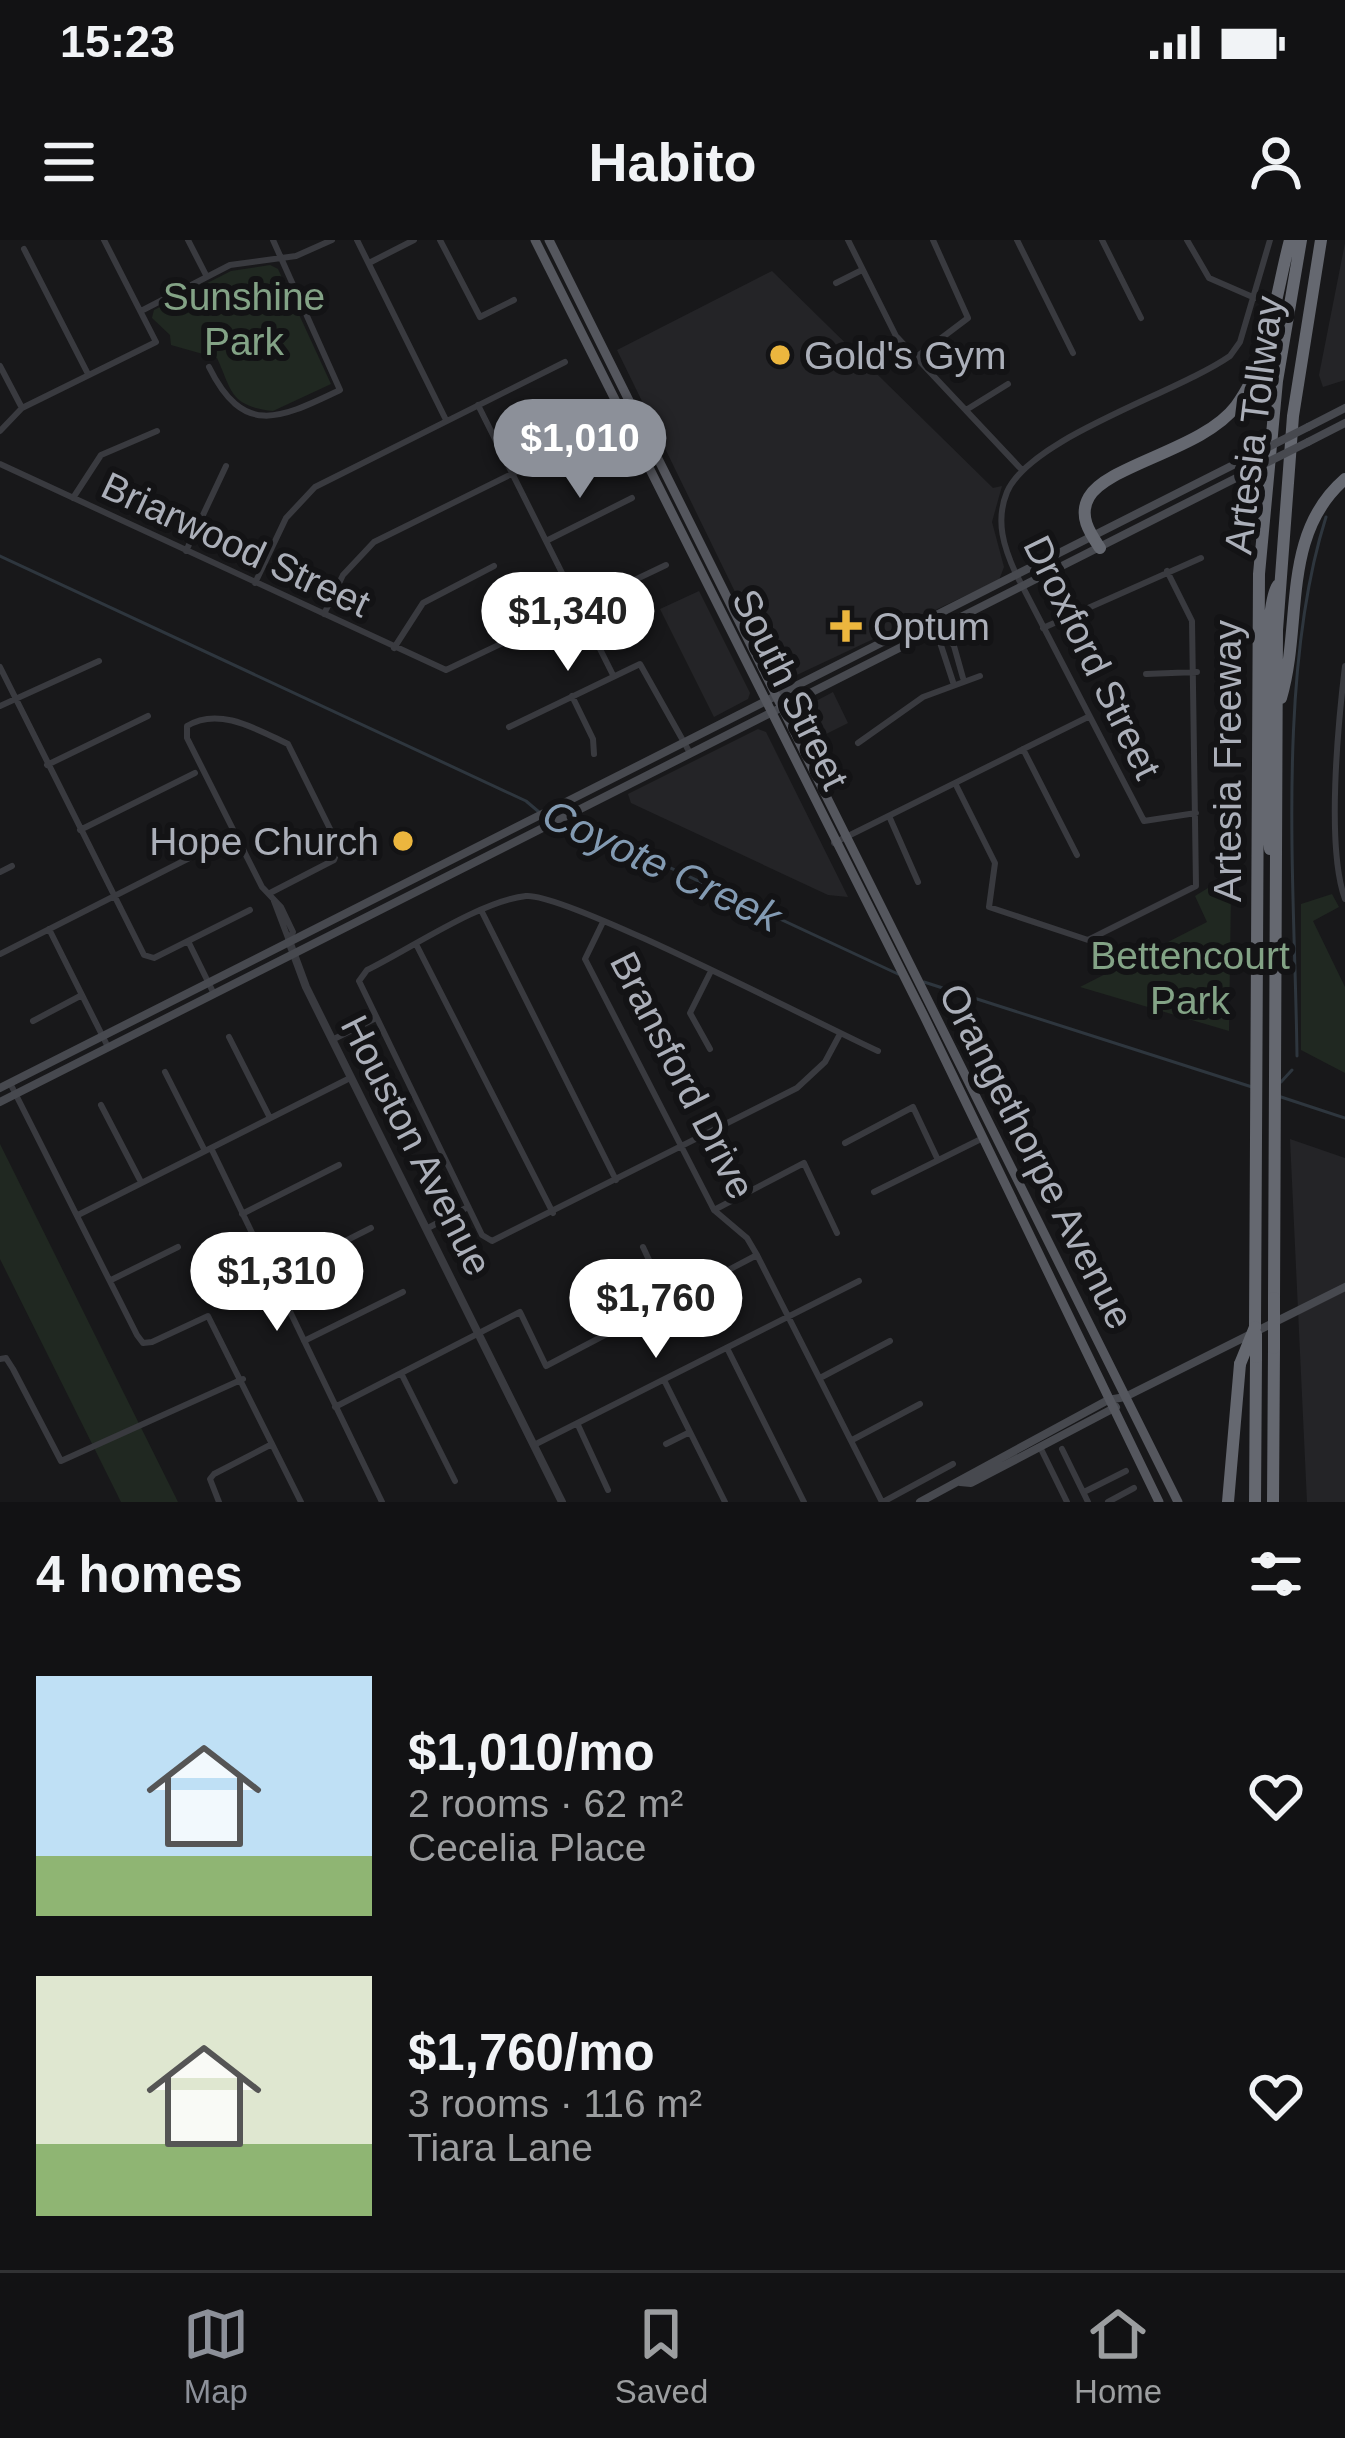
<!DOCTYPE html>
<meta charset="utf-8">
<style>
:root{--surface:#121214;--page:#1f2022;--text:#f1f3f6;--muted:#9c9ea0;--line:#313234;--accent:#8c9099}
body{margin:0;font-family:Arial,sans-serif;background:var(--page);color:var(--text);height:100vh;display:flex;flex-direction:column;font-size:45px;white-space:nowrap}
*{box-sizing:border-box;margin:0}
p{font-size:39px;color:var(--muted)}
.icon{flex:none;width:66px;height:66px;fill:none;stroke:currentColor;stroke-width:2;stroke-linecap:round;stroke-linejoin:round}
.map{position:relative;height:1262px;overflow:hidden}
.side{display:flex;flex-direction:column;background:var(--surface);flex:1}
.side>*{flex:none}
.price{position:absolute;translate:-50% -102px;padding:0 27px;border-radius:42px;background:#fff;color:#222;font-size:39px;line-height:78px;filter:drop-shadow(0 3px 6px #0008)}
.price::after{content:'';position:absolute;left:50%;top:72px;width:36px;height:27px;margin-left:-18px;background:inherit;clip-path:polygon(0 0,100% 0,50% 100%)}
.price.on{background:var(--accent);color:#fff}
ul{padding:0;list-style:none}
li{display:flex;align-items:center;gap:36px;height:300px;padding:0 36px}
li span{display:grid;place-items:center;flex:none;width:336px;height:240px;border-radius:0px;color:#555}
li>.icon{margin-inline-start:auto}
span .icon{width:144px;height:144px;fill:#fffc;stroke-width:1}
li b{font-size:51px}
h2{display:flex;justify-content:space-between;align-items:center;height:144px;padding:0 36px;font-size:51px}
.status{display:flex;justify-content:space-between;align-items:center;height:84px;padding:0 60px;background:var(--surface);direction:ltr}
.status svg{height:33px;fill:currentColor}
header{display:flex;justify-content:space-between;align-items:center;height:156px;padding:0 36px;background:var(--surface);font-size:54px;font-weight:700}
.dock{display:flex;justify-content:space-around;align-items:center;height:168px;border-top:3px solid var(--line);background:var(--surface);font-size:33px;color:var(--muted)}
.dock a{display:grid;justify-items:center;gap:6px}
.dock .on{color:var(--accent)}
.map>svg:first-child{display:block}
.built{fill:#242427}
.green{fill:#202821}
.lines{fill:none;stroke-linecap:round;stroke-linejoin:round}
.stream{stroke:#2e363e;stroke-width:3}
.minor{stroke:#393a3f;stroke-width:6}
.tertiary{stroke:#393a3f;stroke-width:8}
.secondary{stroke:#47494f;stroke-width:8}
.primary{stroke:#55575e;stroke-width:9}
.motorway{stroke:#656870;stroke-width:12}
.secondary-bridge{stroke:#47494f;stroke-width:8}
.motorway-bridge{stroke:#656870;stroke-width:12}
.poi-dot{fill:#ecb63e;stroke:#131315;stroke-width:4.5}
.labels{text-anchor:middle;stroke-width:12;stroke-linejoin:round;paint-order:stroke}
.park-label{font-size:39px;fill:#83a386;stroke:#131315}
.poi-label{font-size:39px;fill:#abafb9;stroke:#131315;text-anchor:start}
.street-label{font-size:39px;fill:#abafb9;stroke:#131315}
.water-label{font-size:42px;font-style:italic;fill:#839bb3;stroke:#131315}
</style>
<div class="status"><b>15:23</b><svg viewBox="0 0 49 12"><path d="M0 12V9h3v3zM5 12V6h3v6zM10 12V3h3v9zM15 12V0h3v12zM26 1h20v11H26zM47 4h2v5h-2z"/></svg></div>
<header><svg class="icon" aria-label="menu" viewBox="0 0 24 24"><path d="M4 6h16M4 12h16M4 18h16"/></svg>Habito<svg class="icon" aria-label="person" viewBox="0 0 24 24"><circle cx="12" cy="8" r="4"/><path d="M4 21q1-7 8-7t8 7"/></svg></header>
<div class="map">
<svg width="1345" height="1262" viewBox="0 0 1345 1262">
<rect width="100%" height="100%" fill="#18181a"/>
<!-- built -->
<path class="built" d="M1345,3v137l-22,7 -4,-12z
M772,31l221,217 9,-2 -10,36 12,45 -5,13 -215,101 -7,-3 -160,-328z
M699,351l51,102 -2,6 -34,18 -54,-108z
M833,452l15,31 -38,19 -13,-31z
M758,489l8,3 82,165 -20,-2 -197,-92 -3,-9z
M1290,899l55,19v344h-38z"/>
<!-- green -->
<path class="green" d="M270,25l8,4 53,115 -58,27c-44,-5 -41,-21 -56,-53l-46,-13 -1,-10 -18,-17 2,-8 77,-39z
M1208,648l23,4 -2,139 -149,-44 127,-65 -12,-26z
M1332,654l7,13 -26,14 32,66v86l-44,-23v-146z
M0,904l178,358h-57l-121,-243z"/>
<g class="lines">
<!-- stream -->
<path class="stream" d="M0,316l526,245 13,11
M547,577l19,11 21,1 311,145
M924,742l328,105
M1297,816c-2,-165 -21,-381 29,-539
M1281,842l11,-12
M1278,856l67,22"/>
<!-- minor -->
<path class="minor" d="M188,0l19,37
M357,0l89,180
M440,0l40,77 34,-17
M848,0l48,96 126,134
M1017,0l56,113
M1102,0l39,78
M1187,0l22,38 46,20
M24,9l64,125
M369,23l45,-23
M836,43l26,-13
M141,71l89,-46 66,-9 36,-16
M915,118l53,-40 -35,-78
M0,126l22,42
M209,127c35,71 72,51 131,23l-67,-150
M478,165l135,270
M966,170l42,-26
M0,191l22,-23 134,-66 -52,-102
M0,224l446,206 220,-105
M73,258l28,-43 56,-24
M546,301l86,-43
M186,311l40,-85
M255,343l31,-65 29,-31 250,-125
M324,374l19,-39 31,-33 261,-129
M932,376l22,30 9,32
M932,378l21,64
M1043,388l158,-70
M394,408l29,-45 71,-37
M1345,426c-7,58 -19,181 0,233
M0,427l144,288 10,3 96,-48
M1146,434l51,-2
M572,456l21,43 1,15
M0,466l99,-45
M509,487l131,-63 50,89
M858,503l65,-46 57,-21
M1023,509l54,106
M47,525l101,-49
M955,543l40,80 -6,44 99,33 108,-54 -4,-265 -25,-50
M1196,573l-52,8 -128,-247c-12,-26 -21,-53 -9,-82 24,-55 170,-99 223,-136l10,-14 30,-102
M889,576l29,66
M80,590l115,-57
M834,603l254,-126
M0,632l12,-6
M270,653l64,-33 5,-13 -51,-103c-30,-14 -69,-38 -101,-18v12l75,149 19,20 12,25 -4,7
M274,661l14,37
M482,672l134,268
M603,682l-18,37 129,251 33,28 10,17 125,247
M49,689l59,118
M188,701l26,53
M417,706l136,267
M0,714l215,-109
M33,781l49,-26
M840,794l-15,28 -28,26 -305,153 -10,-6 -123,-254 8,-11c43,-21 113,-69 159,-74 39,-4 297,130 352,155
M229,797l41,81
M332,800l42,-21
M710,809l-20,-36 20,-40
M165,832l40,79
M10,843l127,252 6,8 9,-1 56,-26 93,186
M101,865l40,77
M845,903l68,-36 25,53
M211,908l171,354
M874,952l109,-54
M714,970l90,-47 33,70
M242,974l97,-49
M78,975l272,-137
M426,989l42,-22
M643,1007l25,54
M274,1037l97,-49
M111,1040l67,-33
M582,1041l26,53
M304,1101l99,-49
M727,1108l77,154
M0,1119l6,-1 7,11 48,92 182,-82
M402,1135l53,106
M820,1138l70,-37
M664,1140l61,122
M335,1167l185,-95 26,54 211,-111
M578,1185l30,65
M854,1199l66,-35
M666,1204l24,-12
M534,1205l325,-164
M1040,1207l27,55
M1062,1209l26,53
M1084,1252l42,-21
M219,1262l-9,-23 4,-5 58,-30
M883,1262l70,-38
M1108,1262l26,-14"/>
<!-- tertiary -->
<path class="tertiary" d="M289,701l17,46 256,515"/>
<!-- secondary -->
<path class="secondary" d="M1308,187l37,-19
M1308,202l37,-19
M0,848l1249,-631
M0,862l1250,-631
M960,1242l11,1 145,-76
M920,1262l188,-102 17,-3 220,-110"/>
<!-- primary -->
<path class="primary" d="M535,0l389,776 235,486
M549,0l629,1262"/>
<!-- motorway -->
<path class="motorway" d="M1100,308c-10,-15 -22,-32 -11,-51 18,-32 115,-48 147,-91 33,-44 40,-114 54,-166
M1281,458c22,-75 -1,-163 64,-219
M1270,609c-4,-39 -10,-242 8,-264
M1274,1058l3,-668 16,-214 28,-176
M1255,1087l4,-753 18,-193 24,-141
M1228,1262l12,-138
M1255,1262l1,-145
M1273,1262l1,-154"/>
<!-- secondary-bridge -->
<path class="secondary-bridge" d="M1249,217l59,-30
M1250,231l58,-29"/>
<!-- motorway-bridge -->
<path class="motorway-bridge" d="M1274,1058v50
M1256,1094v23
M1240,1124l15,-37"/>
</g>
<!-- markers -->
<g class="poi-dot">
<circle cx="780" cy="115" r="12"/>
<path d="M840 368h12v12h12v12h-12v12h-12v-12h-12v-12h12z"/>
<circle cx="403" cy="601" r="12"/>
</g>
<g class="labels">
<!-- park labels -->
<g class="park-label">
<text x="244" y="70">Sunshine<tspan x="244" dy="45">Park</tspan></text>
<text x="1190" y="729">Bettencourt<tspan x="1190" dy="45">Park</tspan></text>
</g>
<!-- poi labels -->
<g class="poi-label">
<text x="804" y="129">Gold's Gym</text>
<text x="873" y="400">Optum</text>
<text x="379" y="615" text-anchor="end">Hope Church</text>
</g>
<!-- street labels -->
<g class="street-label">
<text transform="translate(1253 185) rotate(-83)" y="14">Artesia Tollway</text>
<text transform="translate(236 304) rotate(25)" y="14">Briarwood Street</text>
<text transform="translate(1093 417) rotate(64)" y="14">Droxford Street</text>
<text transform="translate(791 449) rotate(64)" y="14">South Street</text>
<text transform="translate(1227 521) rotate(-90)" y="14">Artesia Freeway</text>
<text transform="translate(683 835) rotate(63)" y="14">Bransford Drive</text>
<text transform="translate(417 905) rotate(63)" y="14">Houston Avenue</text>
<text transform="translate(1037 916) rotate(63)" y="14">Orangethorpe Avenue</text>
</g>
<!-- water labels -->
<g class="water-label">
<text transform="translate(662 625) rotate(25)" y="15">Coyote Creek</text>
</g>
</g>
</svg>
<b class="price on" style="left:580px;top:261px">$1,010</b>
<b class="price" style="left:568px;top:434px">$1,340</b>
<b class="price" style="left:277px;top:1094px">$1,310</b>
<b class="price" style="left:656px;top:1121px">$1,760</b>
</div>
<section class="side">
<h2>4 homes<svg class="icon" aria-label="filters" viewBox="0 0 24 24"><path d="M4 7h16M4 17h16"/><circle cx="9" cy="7" r="2"/><circle cx="15" cy="17" r="2"/></svg></h2>
<ul>
<li><span style="background:linear-gradient(#bfe0f5 75%,#8fb573 0)"><svg class="icon" aria-label="home" viewBox="0 0 24 24"><path d="M3 11l9-7 9 7M6 9v11h12V9"/></svg></span><div><b>$1,010/mo</b><p>2 rooms · 62 m²</p><p>Cecelia Place</p></div><svg class="icon" aria-label="heart" viewBox="0 0 24 24"><path d="M12 20l-8-8c-3-5 5-10 8-4 3-6 11-1 8 4z"/></svg></li>
<li><span style="background:linear-gradient(#dfe7d0 70%,#8fb573 0)"><svg class="icon" aria-label="home" viewBox="0 0 24 24"><path d="M3 11l9-7 9 7M6 9v11h12V9"/></svg></span><div><b>$1,760/mo</b><p>3 rooms · 116 m²</p><p>Tiara Lane</p></div><svg class="icon" aria-label="heart" viewBox="0 0 24 24"><path d="M12 20l-8-8c-3-5 5-10 8-4 3-6 11-1 8 4z"/></svg></li>
</ul>
</section>
<nav class="dock">
<a class="on"><svg class="icon" aria-label="map" viewBox="0 0 24 24"><path d="M3 6l6-2 6 2 6-2v14l-6 2-6-2-6 2zM9 4v14M15 6v14"/></svg>Map</a>
<a><svg class="icon" aria-label="saved" viewBox="0 0 24 24"><path d="M7 4h10v16l-5-4-5 4z"/></svg>Saved</a>
<a><svg class="icon" aria-label="home" viewBox="0 0 24 24"><path d="M3 11l9-7 9 7M6 9v11h12V9"/></svg>Home</a>
</nav>
